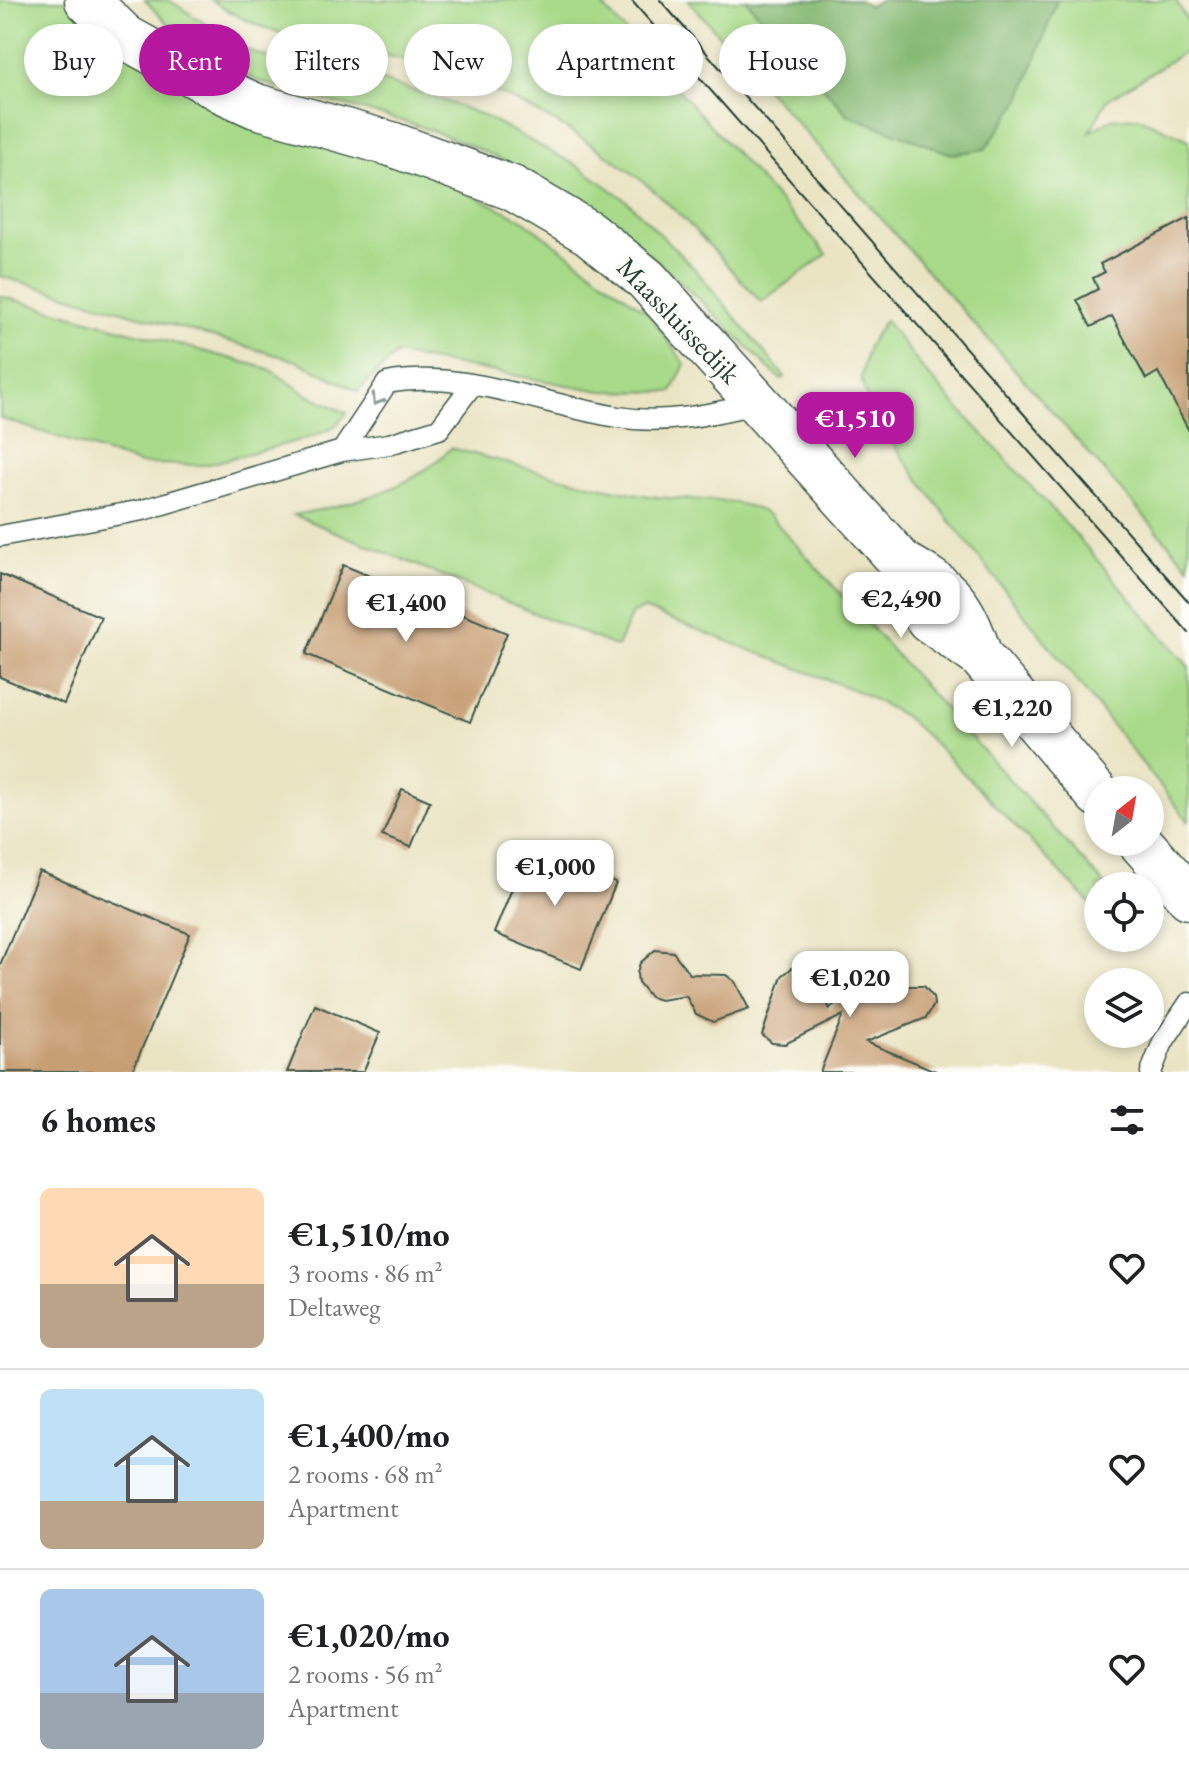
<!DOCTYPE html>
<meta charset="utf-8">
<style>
:root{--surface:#fff;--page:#f6f6f6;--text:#202124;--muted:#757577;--line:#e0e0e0;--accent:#b5179e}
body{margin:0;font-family:"EB Garamond",serif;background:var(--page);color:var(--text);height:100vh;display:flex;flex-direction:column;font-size:30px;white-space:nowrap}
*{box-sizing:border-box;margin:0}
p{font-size:26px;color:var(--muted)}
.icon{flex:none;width:44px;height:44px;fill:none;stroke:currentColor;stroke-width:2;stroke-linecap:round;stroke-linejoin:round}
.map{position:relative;height:1072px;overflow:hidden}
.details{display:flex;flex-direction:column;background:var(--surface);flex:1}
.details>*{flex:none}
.banner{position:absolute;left:24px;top:24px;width:1142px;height:72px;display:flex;gap:16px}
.needle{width:52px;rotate:31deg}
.fabs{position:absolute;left:1084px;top:776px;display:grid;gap:16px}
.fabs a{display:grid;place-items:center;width:80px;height:80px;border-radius:50%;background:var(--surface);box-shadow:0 4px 12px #0003;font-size:40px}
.price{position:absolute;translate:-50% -68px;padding:0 18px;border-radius:16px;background:#fff;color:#222;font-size:26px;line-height:52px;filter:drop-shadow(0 2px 4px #0008)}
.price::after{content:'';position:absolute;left:50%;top:48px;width:24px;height:18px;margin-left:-12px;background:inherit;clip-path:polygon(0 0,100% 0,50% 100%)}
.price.on{background:var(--accent);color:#fff}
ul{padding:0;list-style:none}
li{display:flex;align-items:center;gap:24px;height:200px;padding:0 40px}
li+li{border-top:2px solid var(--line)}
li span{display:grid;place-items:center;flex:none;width:224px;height:160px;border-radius:12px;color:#555}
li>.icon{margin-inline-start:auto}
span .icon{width:96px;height:96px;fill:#fffc;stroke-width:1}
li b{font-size:34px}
h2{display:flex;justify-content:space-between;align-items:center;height:96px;padding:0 40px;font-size:34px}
.tag{padding:0 28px;border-radius:36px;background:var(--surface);box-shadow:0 4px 12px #0003;font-size:28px;line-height:72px}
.tag.on{background:var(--accent);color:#fff}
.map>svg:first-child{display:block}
.green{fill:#a8da89;stroke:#648c5e;stroke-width:2}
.forest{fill:#86ba75;stroke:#527c54;stroke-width:2}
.building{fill:#c79f74}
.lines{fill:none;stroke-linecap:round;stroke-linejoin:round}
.lane-casing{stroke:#3d5649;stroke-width:23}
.secondary-casing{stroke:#3d5649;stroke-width:47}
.lane{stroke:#fff;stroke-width:20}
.secondary{stroke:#fff;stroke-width:44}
.tram{stroke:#1f3d34;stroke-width:2}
.oneway{stroke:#8f9e9a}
.labels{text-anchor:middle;stroke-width:6;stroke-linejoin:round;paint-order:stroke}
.street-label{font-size:28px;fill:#1f3d34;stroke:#fdfcf7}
</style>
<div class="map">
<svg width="1189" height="1072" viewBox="0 0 1189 1072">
<rect width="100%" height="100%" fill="#fdfcf7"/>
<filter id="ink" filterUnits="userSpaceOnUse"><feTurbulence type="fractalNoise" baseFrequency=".0125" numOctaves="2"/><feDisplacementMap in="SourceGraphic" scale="16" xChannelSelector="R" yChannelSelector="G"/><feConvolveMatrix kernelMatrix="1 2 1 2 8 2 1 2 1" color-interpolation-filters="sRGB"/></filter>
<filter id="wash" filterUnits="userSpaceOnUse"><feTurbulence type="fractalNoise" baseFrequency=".006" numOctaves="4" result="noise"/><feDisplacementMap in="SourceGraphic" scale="32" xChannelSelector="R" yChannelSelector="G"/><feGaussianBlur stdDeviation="1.8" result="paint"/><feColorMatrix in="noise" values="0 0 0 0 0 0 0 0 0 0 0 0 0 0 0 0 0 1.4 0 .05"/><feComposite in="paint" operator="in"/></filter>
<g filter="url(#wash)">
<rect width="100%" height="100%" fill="#eae4c3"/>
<!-- green -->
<path class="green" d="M0,0h69l451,218 127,94 38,52 -13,28 -71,-1 -205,-37 -38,37 -61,-30 -297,-85z
M145,0h24l73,48 38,14 98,18 51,15 53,20 98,52 47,34 68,68 90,108 -5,2c-82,-80 -158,-163 -263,-212 -33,-16 -67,-31 -102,-42 -109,-35 -186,-30 -270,-125z
M211,0h386l230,254 -66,48c-39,-42 -79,-90 -124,-125 -64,-50 -141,-91 -219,-114 -70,-20 -146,-19 -207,-63z
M688,0h58l102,115 104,39 33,-5 36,-50 36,-99h119l13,25v24l-82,51 -17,32 21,-13 26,-2 52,23v427z
M0,296l269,73 39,26 39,18 -14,15 -21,9 -107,28 -65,-1 -140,-46z
M885,320l42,54 149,161 113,132v155l-239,-301 -78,-105 -11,-38 7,-32z
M451,448c66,17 131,37 198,48 41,7 84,-2 120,19l337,371h-8v25l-165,-169 -29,-26 -42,-23 -218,-84 -12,4 -15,34 -323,-132c57,-11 116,-24 157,-67z"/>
<!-- forest -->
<path class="forest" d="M746,0h114l9,6 10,-6h178l-36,99 -36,50 -33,5 -104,-39z"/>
<g id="blocks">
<!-- building -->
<path class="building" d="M1189,218v213l-31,-59 -12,7 -34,-63 -21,11 -14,-27 21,-11 -5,-11 12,-6 -5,-8z
M343,565l164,68 -37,89 -164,-68z
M0,574l101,43 -37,87 -64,-27z
M402,789l28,12 -19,46 -29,-11z
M529,847l87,36 -35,86 -87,-36z
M39,871l151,63 -58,138h-132v-107z
M655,950l18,2 17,22 36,1 9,7 14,27 -36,13 -17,-8 -10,-18 -26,4 -10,-3 -12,-15 -1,-9 3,-10z
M800,967l13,7 17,35 39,-41 14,1 12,17h29l9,11 1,8 -8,13 -60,24 72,30h-118l23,-57 -58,29 -13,-1 -10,-8 20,-59 10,-8z
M315,1005l65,28 -17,39h-76z"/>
</g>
</g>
<g filter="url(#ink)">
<use href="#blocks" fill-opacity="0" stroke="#3d5649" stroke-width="2"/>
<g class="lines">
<!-- lane casing -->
<g class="lane-casing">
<path id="lane" d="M342,451l45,-68c77,-14 155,22 231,34 48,8 95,-3 140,-14
M0,536l143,-26 199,-59 47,-7 50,-15 33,-44
M1151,1072l12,-30 26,-39"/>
</g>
<!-- secondary casing -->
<g class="secondary-casing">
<path id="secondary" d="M87,0l38,37 98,54 33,15 135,38 121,44 77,45 57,46 256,284c48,26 61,41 78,93
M902,563l8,32 19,25 51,36 118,139
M1140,842l49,55"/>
</g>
<!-- lane -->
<use href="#lane" class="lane"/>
<!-- secondary -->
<use href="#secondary" class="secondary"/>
<!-- tram -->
<path class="tram" d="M631,0l558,633
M660,0l529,602"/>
</g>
<!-- one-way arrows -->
<defs><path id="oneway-chevron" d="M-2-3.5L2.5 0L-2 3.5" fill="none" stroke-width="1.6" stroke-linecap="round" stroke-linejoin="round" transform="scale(2)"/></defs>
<use class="oneway" href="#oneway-chevron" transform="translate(377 400) rotate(122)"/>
</g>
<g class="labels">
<!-- street labels -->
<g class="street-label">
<text transform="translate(679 320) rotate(46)" y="10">Maassluissedijk</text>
</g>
</g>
</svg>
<div class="fabs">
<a><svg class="needle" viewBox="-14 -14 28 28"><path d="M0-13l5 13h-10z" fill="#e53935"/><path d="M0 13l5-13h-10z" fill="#757577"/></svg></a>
<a><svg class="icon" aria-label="locate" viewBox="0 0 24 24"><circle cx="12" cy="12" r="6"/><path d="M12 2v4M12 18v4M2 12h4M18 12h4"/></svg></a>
<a><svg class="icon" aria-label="layers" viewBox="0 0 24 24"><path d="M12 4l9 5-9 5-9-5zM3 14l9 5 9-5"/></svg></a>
</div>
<b class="price on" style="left:855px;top:460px">€1,510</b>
<b class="price" style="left:901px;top:640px">€2,490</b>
<b class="price" style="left:406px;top:644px">€1,400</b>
<b class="price" style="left:1012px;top:749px">€1,220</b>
<b class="price" style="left:555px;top:908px">€1,000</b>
<b class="price" style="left:850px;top:1019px">€1,020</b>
<div class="banner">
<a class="tag">Buy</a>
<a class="tag on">Rent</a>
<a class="tag">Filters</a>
<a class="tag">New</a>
<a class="tag">Apartment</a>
<a class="tag">House</a>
</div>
</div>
<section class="details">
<h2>6 homes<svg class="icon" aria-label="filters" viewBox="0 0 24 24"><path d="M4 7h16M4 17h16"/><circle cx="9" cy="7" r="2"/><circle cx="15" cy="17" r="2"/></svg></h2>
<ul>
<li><span style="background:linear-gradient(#ffd9b3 60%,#b9a48a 0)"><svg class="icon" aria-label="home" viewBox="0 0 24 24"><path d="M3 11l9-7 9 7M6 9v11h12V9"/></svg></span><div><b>€1,510/mo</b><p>3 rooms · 86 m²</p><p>Deltaweg</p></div><svg class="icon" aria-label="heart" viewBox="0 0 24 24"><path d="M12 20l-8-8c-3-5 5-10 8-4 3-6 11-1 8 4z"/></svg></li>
<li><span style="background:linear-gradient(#bfe0f5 70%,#b9a48a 0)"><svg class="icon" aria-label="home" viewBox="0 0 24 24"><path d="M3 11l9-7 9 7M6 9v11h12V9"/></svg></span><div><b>€1,400/mo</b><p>2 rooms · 68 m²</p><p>Apartment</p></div><svg class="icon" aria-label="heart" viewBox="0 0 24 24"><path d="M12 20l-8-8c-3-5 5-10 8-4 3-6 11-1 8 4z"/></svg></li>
<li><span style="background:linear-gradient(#a9c7e8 65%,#9aa5b1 0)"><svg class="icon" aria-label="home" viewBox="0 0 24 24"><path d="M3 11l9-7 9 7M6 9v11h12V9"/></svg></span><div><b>€1,020/mo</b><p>2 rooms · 56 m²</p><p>Apartment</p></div><svg class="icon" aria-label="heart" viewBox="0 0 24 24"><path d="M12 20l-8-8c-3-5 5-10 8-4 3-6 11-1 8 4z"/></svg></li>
</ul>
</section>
